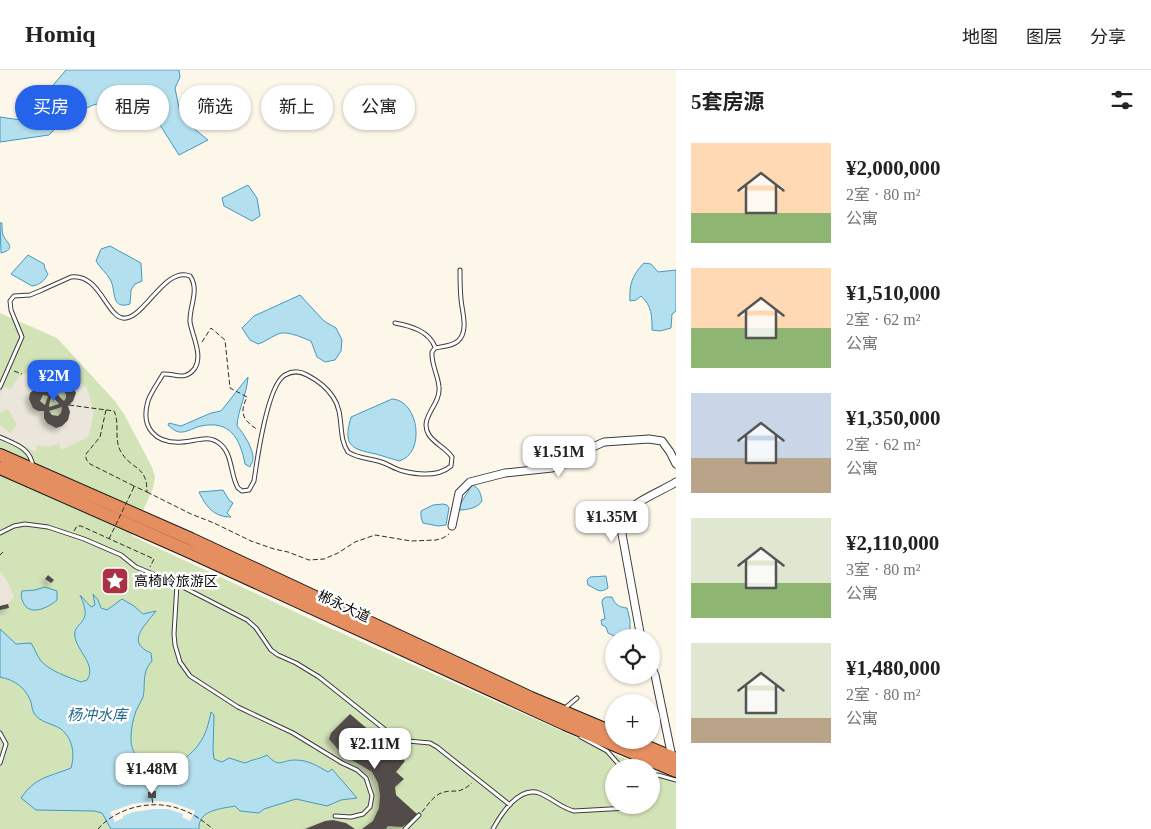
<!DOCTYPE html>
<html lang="zh">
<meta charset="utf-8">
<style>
:root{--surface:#fff;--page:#f2f2f2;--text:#222;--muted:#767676;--line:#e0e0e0;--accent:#2563eb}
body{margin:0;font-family:"Times New Roman","Noto Sans SC",serif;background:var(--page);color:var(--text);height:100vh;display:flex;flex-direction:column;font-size:19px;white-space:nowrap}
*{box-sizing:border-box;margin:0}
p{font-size:16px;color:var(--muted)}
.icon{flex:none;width:28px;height:28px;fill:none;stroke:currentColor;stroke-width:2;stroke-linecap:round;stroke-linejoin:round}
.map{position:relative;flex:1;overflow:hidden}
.details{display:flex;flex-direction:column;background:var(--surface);width:475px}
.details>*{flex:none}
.guide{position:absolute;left:15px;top:15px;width:475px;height:45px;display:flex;gap:10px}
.buttons{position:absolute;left:605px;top:559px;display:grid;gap:10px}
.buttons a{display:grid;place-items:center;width:55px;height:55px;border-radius:50%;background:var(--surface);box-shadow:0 1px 4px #0004;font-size:25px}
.price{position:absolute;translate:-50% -42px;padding:0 11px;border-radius:10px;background:#fff;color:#222;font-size:16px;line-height:32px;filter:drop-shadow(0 1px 2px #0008)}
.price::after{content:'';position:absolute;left:50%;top:30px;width:15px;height:11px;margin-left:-8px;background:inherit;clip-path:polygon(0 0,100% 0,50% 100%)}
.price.on{background:var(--accent);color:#fff}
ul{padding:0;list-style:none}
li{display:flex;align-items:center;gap:15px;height:125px;padding:0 15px}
li span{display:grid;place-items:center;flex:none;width:140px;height:100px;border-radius:0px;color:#555}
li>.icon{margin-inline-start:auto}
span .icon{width:60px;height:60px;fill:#fffc;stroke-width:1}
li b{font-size:21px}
h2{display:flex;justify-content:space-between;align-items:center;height:60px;padding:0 15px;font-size:21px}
.tag{padding:0 18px;border-radius:22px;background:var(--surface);box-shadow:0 1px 4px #0004;font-size:18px;line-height:45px}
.tag.on{background:var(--accent);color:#fff}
header{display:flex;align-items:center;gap:30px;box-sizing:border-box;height:70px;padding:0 25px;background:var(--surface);border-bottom:1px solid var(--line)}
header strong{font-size:24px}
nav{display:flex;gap:28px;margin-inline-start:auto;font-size:18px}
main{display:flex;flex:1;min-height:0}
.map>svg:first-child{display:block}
.green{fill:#d3e3b8}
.plaza{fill:#ebe5db;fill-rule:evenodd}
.water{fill:#b4dfef;stroke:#429abe}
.pier{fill:#fdf7ea}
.building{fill:#524b48;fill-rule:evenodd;filter:url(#shadow)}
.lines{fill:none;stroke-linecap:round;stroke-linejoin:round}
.lane-casing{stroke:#3d3d3d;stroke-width:5}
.street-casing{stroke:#3d3d3d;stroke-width:9}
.highway-casing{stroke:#1b1b1b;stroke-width:14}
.path{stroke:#2c2c2c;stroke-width:1;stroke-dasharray:5 2.5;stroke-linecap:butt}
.lane{stroke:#fff;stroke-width:3}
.street{stroke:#fff;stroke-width:7}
.highway{stroke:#e58e60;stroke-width:12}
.path-bridge{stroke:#2c2c2c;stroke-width:1;stroke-dasharray:5 2.5;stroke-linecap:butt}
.labels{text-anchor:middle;stroke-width:5;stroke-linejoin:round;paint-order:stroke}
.poi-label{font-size:14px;fill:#0a0a0a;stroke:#fff;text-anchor:start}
.street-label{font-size:14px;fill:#0a0a0a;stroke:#fff}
.water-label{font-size:15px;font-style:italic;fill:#226a8d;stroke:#fff}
</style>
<header>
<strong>Homiq</strong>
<nav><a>地图</a><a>图层</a><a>分享</a></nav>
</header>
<main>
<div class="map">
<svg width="676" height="759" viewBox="0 0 676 759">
<defs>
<filter id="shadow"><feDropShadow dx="-3.5" dy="3.5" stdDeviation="2.5" flood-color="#0004"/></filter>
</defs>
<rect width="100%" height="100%" fill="#fdf7ea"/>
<!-- green -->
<path class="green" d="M0,243l57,25 57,62 10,14 28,53 3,10 -2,11 -21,48 196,91 315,140 -29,1v37h37v-33l25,11v46h-676z"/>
<!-- plaza -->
<path class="plaza" d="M33,300l16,1 13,-1 25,18 7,24 -5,23 -3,3 -25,12 -2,-6 -14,3 -8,-2 -1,7 -36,-18v-9l10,8 7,-8 -9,-16 -8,4v-18l3,-8 8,2 8,-13zM60,310l11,3 5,10 -3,8 -5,5 2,6 -2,8 -6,6 -6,2 -9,-5 -3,-5v-7l-9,-1 -4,-3 -2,-8 1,-6 6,-5 6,-1 8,2 4,-6z
M0,501l7,10 7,16 -6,7 -8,2z"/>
<!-- water -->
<path class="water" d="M66,0h113l1,7 -5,11 5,25 12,14 16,13 -29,15 -19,-30 -20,-20 -19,-7 -28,7 -27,13 -17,17 -49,7v-25l21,3 22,-23z
M248,115l9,13 3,18 -8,5 -28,-15 -2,-8z
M0,153h2c0,4 0,9 1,12 4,8 14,14 -2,18z
M110,176l31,17 1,18 -7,3 -4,6 -1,14c-19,6 -14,-12 -19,-23 -4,-8 -11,-13 -15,-20l5,-12z
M28,185l16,9 1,5 3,5c-3,6 -8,11 -16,12l-21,-12z
M644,193l7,1 7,8 18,-2v41l-4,3 -1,14 -11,3 -8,-1c0,-14 0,-24 -11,-34l-5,4 -6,1c-1,-16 2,-26 14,-38z
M300,225l24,26 12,7 6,12 -1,11 -6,9 -10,2 -8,-5 -6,-16c-9,-3 -25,-12 -35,-6 -7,3 -11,7 -18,9l-8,-4 -8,-12 12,-12z
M248,307c-1,17 -10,32 -11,49 6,6 17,24 16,33 0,3 -2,5 -3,8l-5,-3c-5,-26 -15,-44 -44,-38 -6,1 -13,6 -19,6 -6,1 -10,-4 -14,-7l1,-2 12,3 30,-13 10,-2z
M392,329c27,1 34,55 7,62 -8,-2 -15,-5 -23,-7 -26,-5 -33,-9 -25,-37z
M472,415c7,2 9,9 10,16 -4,7 -15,9 -23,9v-4z
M223,420l6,10 4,3 -6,10 4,4c-17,0 -25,-10 -32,-25z
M443,434l4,1 2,3 -3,17 -8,1 -15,-3 -2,-6v-6l12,-6z
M606,506l2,12c-9,6 -11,1 -20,-3l-1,-5 3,-3z
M45,517l12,4v9c-9,8 -28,17 -34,2 -2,-4 -2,-7 -1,-11l13,-1z
M93,524l5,6 3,8 6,2 15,-11 12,7 9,8 13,-3c-11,15 -31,31 -5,42l1,8c-11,12 -6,23 -9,36 -2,5 -5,9 -7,14 -3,8 -5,18 -5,27 -1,17 16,36 34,31 12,-3 27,-15 34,-25 7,-9 10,-22 12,-32l3,3 -1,35 1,9 8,3 7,-4 16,5c8,-4 15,-4 22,-8 13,14 14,5 28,5 13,0 23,6 33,12l4,-3 25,29 -16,2 -14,6 -31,-7 -32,10 -5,4 -19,-2 -5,-5c-15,3 -37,4 -36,23h-88l-9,-16 -8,-2 -58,-1 -15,-12c14,-21 28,-21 50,-30 4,-14 2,-29 -10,-39 -9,-6 -21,-6 -27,-16 -2,-3 -2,-7 -3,-11 -5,-14 -16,-22 -31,-25v-48l16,15 15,-1c4,6 6,13 10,18 9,10 27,16 40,21l6,-2c10,-15 -10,-29 -12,-43 -3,-17 20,-10 5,-42l11,12 4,-2z
M606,527h6c3,8 7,10 15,11l3,12v17h-14l-8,-4 -2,-6 -4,-2 -1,-5 4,-1 -3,-17 1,-3z"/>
<!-- pier -->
<path class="pier" d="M155,731l15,1 25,9 -5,10 -8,-4 1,-3 -15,-5h-14l-21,3 -10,4v2l-8,4 -5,-10 22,-8z"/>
<!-- building -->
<path class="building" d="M60,310l11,3 5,10 -3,8 -5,5 2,6 -2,8 -6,6 -6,2 -9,-5 -3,-5v-7h-6l-5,-3 -4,-9 1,-6 6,-5 6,-1 8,2 4,-6zM58,320h5l3,4v4l-2,3 -9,-9zM43,325l5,1 -3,9 -5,-4zM52,326l7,8 -10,3 1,-6zM62,337l-1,6 -3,3 -6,-1 -3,-4z
M48,505l6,5 -3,3 -6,-4z
M8,534l1,4 -9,2v-4z
M350,644l55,47 -9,11 8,7 -9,8 1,8 21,19 -7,8 -8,5 -14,-1 -2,3h-24l11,-8 6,-13 1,-13 -2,-12 -6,-11 -30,-18 -13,-15 2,-6z
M156,721v7h-8v-6z
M333,750l13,3 9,6h-50l20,-8z"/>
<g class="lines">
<!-- lane casing -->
<g class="lane-casing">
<path id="lane" d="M395,253c16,3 34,8 40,24
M0,317l22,-50 -11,-27 -1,-9 4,-5 16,-1 12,-5 29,-13c30,-4 36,44 55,41 19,-2 40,-52 64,-42 10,14 -1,31 0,46 2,13 13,33 5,46 -10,14 -20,5 -32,6 -5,9 -12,18 -15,27 -8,27 8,43 34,41 13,0 25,-8 37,1 14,10 11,32 19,45l4,3 7,-1 5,-9c3,-21 13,-96 31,-106 7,-4 15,-4 22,0 10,5 20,13 26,22 12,17 4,39 15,55 9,6 19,6 30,9 9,2 16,8 25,10 16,4 35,6 48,-5l1,-9c-6,-9 -17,-13 -23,-22 -11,-17 12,-30 10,-48 -1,-12 -8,-23 -7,-35l3,-4c8,-2 16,-1 23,-7 11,-10 4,-29 3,-42 -1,-10 -1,-19 -1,-29
M0,367c15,7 31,11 33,30
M0,463l14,-7 11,-2 23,3 36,12 37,16 15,12 41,17 70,36 9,8 15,22 7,5 18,8 23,14 74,59 15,5 22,2 7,4 73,58
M177,514l-3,50 1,11 5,17 10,14 48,31 55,26 49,30 15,7 9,8 6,18 -2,11 -7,7 -12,3 -16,-1
M564,639l13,-11
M0,663l6,11 -6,19
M581,667l26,14 15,17
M651,707l7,-2 18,5
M405,759l14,-14
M493,759c8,-15 26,-43 46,-36 13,5 22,15 35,18l54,-3 9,-3"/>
</g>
<!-- street casing -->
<g class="street-casing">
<path id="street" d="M452,456l7,-33 11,-11 35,-9 47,-5 15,-5 26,-16 11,-5 45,-3 13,2 8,11 6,12
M641,568l-19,-104c0,-6 0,-14 3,-19 7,-13 39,-25 51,-33
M651,596l4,9 17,82"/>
</g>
<!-- highway casing -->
<g class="highway-casing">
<path id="highway" d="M0,385l191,84 340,159 83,35
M0,398l188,83 377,173 111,47
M631,670l45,19"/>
</g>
<!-- path -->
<path class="path" d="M202,272l9,-14 14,12 5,48 17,9c-8,17 -4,23 11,33
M14,301l8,3
M69,335l45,6c6,12 0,27 6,39 11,21 27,14 27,42l-13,-6 -1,3
M106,340l-6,27 -14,17v5l4,5 44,22
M147,422l44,22 23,9 37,18 23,8 14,3 21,8 15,-1 14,-6 17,-11 20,-7 36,6 25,-1 7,-2 6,-4
M74,461l3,-5h4l73,33 -4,8
M0,485l3,-3
M152,728l1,7
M422,742c5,-6 10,-14 17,-18 15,-7 17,3 33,-11
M98,759c19,-22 55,-30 82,-20 13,4 23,12 33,20"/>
<!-- lane -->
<use href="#lane" class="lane"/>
<!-- street -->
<use href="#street" class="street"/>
<!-- highway -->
<use href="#highway" class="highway"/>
<!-- path-bridge -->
<path class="path-bridge" d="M109,469l24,-50"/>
</g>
<!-- icons -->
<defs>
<g id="sight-square" transform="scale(1.4375)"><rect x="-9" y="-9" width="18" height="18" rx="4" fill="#ab3244" stroke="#fff"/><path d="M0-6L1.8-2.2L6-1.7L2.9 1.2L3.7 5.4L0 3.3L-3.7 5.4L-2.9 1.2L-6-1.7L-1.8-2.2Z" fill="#fff"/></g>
</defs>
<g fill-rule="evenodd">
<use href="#sight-square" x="115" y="511"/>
</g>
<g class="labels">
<!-- poi labels -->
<g class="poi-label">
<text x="134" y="516">高椅岭旅游区</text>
</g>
<!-- street labels -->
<g class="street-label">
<text transform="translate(344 536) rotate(25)" y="5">郴永大道</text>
</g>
<!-- water labels -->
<g class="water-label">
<text x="97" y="650">杨冲水库</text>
</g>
</g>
</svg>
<div class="buttons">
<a><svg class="icon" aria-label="locate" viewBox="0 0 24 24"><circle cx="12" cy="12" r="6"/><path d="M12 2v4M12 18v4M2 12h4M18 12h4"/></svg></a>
<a>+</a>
<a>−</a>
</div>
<b class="price on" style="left:54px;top:332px">¥2M</b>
<b class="price" style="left:559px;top:408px">¥1.51M</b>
<b class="price" style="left:612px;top:473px">¥1.35M</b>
<b class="price" style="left:375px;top:700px">¥2.11M</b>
<b class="price" style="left:152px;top:725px">¥1.48M</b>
<div class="guide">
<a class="tag on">买房</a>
<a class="tag">租房</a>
<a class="tag">筛选</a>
<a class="tag">新上</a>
<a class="tag">公寓</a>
</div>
</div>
<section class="details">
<h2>5套房源<svg class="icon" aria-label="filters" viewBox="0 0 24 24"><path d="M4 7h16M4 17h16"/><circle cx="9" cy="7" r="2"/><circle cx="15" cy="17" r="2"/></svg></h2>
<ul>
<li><span style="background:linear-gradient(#ffd9b3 70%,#8fb573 0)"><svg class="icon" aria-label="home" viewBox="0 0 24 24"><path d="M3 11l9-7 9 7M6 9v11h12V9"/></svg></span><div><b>¥2,000,000</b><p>2室 · 80 m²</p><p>公寓</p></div></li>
<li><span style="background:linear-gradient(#ffd9b3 60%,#8fb573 0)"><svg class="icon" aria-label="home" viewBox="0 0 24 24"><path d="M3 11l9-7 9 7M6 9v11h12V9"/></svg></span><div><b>¥1,510,000</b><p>2室 · 62 m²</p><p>公寓</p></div></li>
<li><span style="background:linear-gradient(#c9d6e8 65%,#b9a48a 0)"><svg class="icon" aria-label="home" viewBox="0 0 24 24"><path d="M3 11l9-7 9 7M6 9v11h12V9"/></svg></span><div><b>¥1,350,000</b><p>2室 · 62 m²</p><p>公寓</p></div></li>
<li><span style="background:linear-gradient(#dfe7d0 65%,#8fb573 0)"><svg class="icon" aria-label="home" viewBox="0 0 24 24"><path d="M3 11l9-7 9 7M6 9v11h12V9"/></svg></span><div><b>¥2,110,000</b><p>3室 · 80 m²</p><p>公寓</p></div></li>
<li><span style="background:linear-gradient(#dfe7d0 75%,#b9a48a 0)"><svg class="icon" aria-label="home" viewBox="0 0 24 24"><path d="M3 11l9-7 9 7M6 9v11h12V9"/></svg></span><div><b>¥1,480,000</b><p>2室 · 80 m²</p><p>公寓</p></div></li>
</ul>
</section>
</main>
